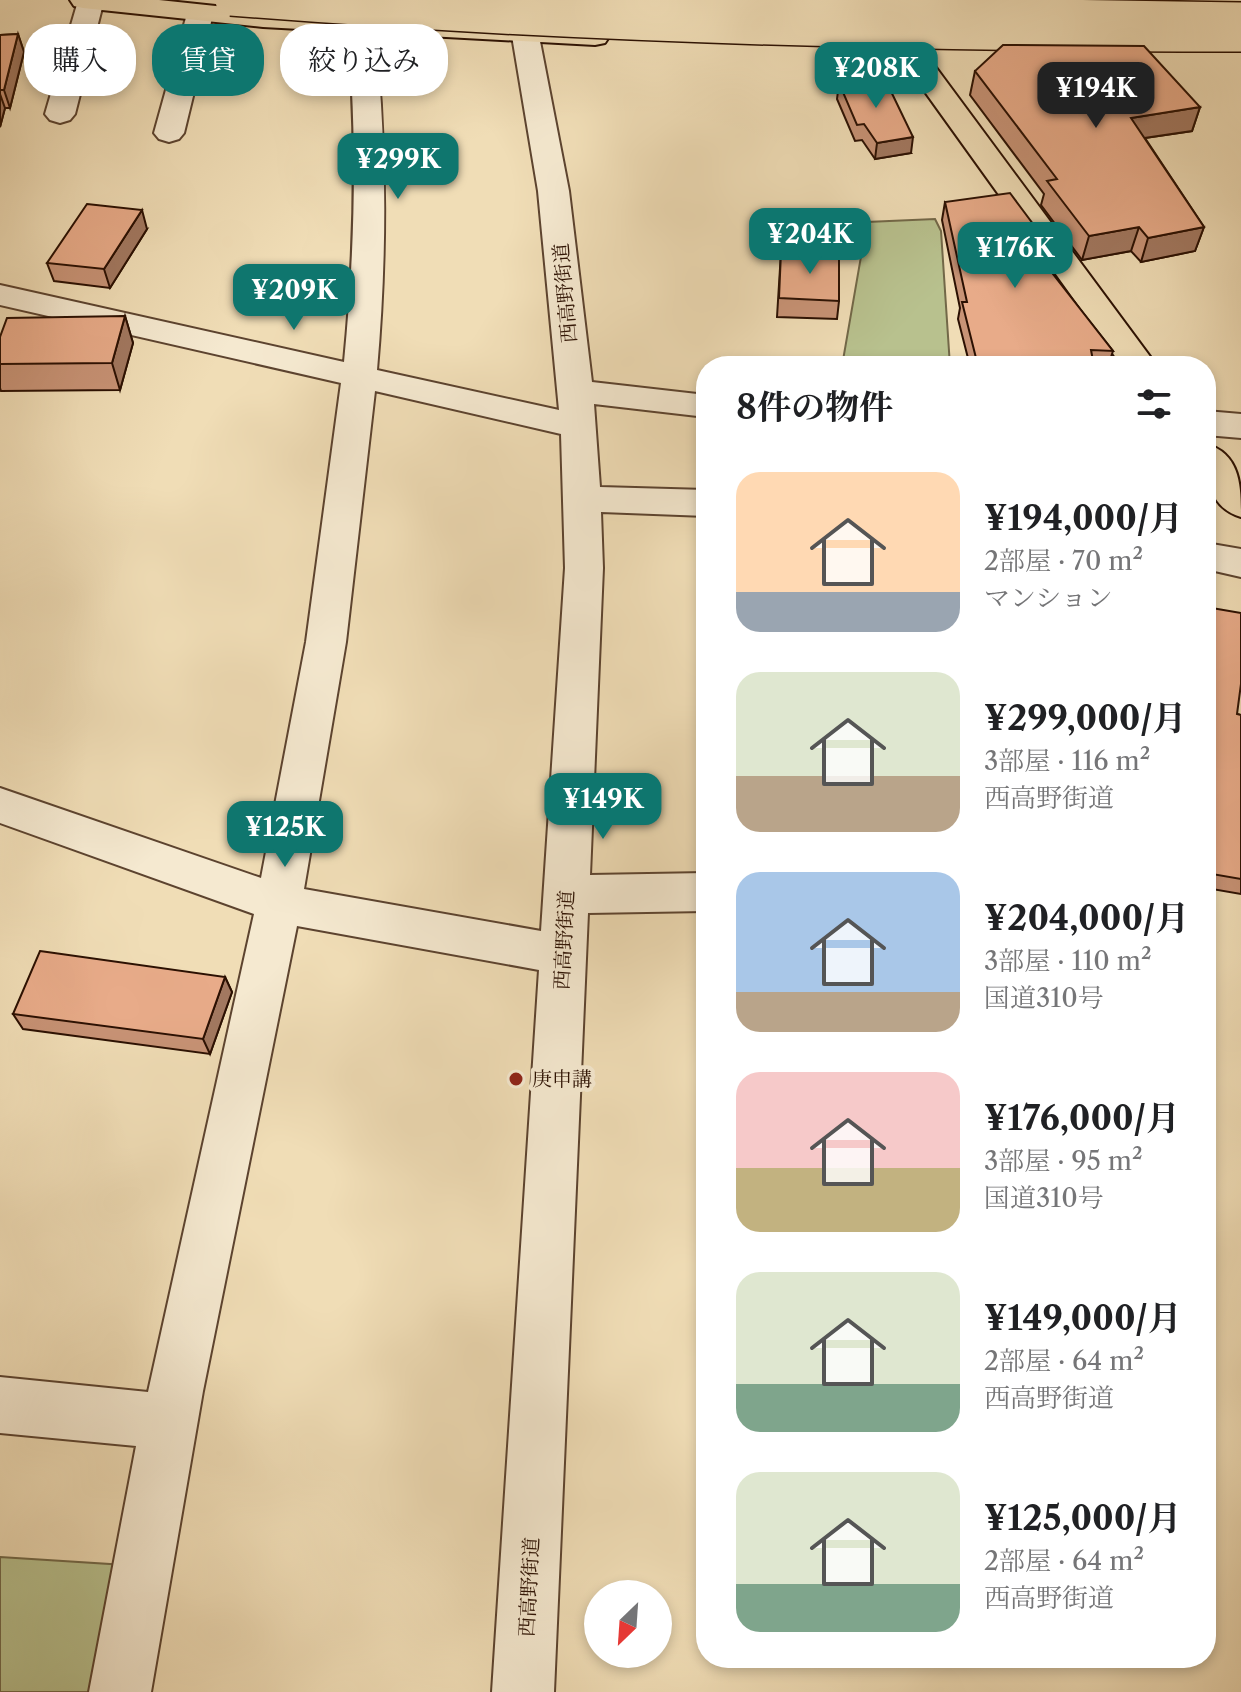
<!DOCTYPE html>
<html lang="ja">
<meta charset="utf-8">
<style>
:root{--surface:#fff;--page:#f2f2f2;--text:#202124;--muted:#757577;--accent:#0f766e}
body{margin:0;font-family:"Libre Caslon Text","Noto Serif JP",serif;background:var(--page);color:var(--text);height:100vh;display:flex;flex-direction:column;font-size:30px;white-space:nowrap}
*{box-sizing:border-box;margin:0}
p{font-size:26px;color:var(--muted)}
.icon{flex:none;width:44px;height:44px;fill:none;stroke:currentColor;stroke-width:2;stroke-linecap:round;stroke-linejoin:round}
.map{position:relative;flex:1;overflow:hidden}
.side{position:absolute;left:696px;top:356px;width:520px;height:1312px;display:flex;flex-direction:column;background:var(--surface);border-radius:32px;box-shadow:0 4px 12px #0003}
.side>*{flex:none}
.guide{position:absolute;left:24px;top:24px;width:552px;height:72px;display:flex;gap:16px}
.needle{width:52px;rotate:205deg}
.controls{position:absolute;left:584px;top:1580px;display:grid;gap:16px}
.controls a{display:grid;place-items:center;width:88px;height:88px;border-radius:50%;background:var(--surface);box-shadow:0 4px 12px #0003;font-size:40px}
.price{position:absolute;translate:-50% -68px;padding:0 18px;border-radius:16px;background:var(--accent);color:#fff;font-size:26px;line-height:52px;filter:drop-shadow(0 2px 4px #0008)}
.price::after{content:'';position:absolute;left:50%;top:48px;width:24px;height:18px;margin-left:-12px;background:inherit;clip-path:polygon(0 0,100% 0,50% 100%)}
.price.current{background:#222;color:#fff}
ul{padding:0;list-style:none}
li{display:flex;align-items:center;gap:24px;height:200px;padding:0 40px}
li span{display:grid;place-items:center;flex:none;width:224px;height:160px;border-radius:24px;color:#555}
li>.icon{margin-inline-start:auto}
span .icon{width:96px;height:96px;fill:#fffc;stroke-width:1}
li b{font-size:34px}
h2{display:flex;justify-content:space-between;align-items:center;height:96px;padding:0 40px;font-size:34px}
.tag{padding:0 28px;border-radius:32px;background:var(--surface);box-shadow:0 4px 12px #0003;font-size:28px;line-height:72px}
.tag.current{background:var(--accent);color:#fff}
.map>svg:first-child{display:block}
.green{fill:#b8c18e;stroke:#726848;stroke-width:2}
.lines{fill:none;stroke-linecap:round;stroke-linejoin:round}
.minor-casing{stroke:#5c432f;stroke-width:4}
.major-casing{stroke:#2b1002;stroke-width:4}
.highway-casing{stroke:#2b1002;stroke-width:4}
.minor{fill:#f5e9d0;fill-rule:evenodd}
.major{fill:#f0ddb6;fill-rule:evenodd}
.highway{fill:#f0ddb6;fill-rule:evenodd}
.major-bridge-casing{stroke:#2b1002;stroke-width:34;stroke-linecap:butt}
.highway-bridge-casing{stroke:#2b1002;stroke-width:34;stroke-linecap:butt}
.major-bridge{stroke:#f0ddb6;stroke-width:31}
.highway-bridge{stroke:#f0ddb6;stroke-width:31}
.wall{fill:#c89376;stroke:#2b1002;stroke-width:2}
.shaded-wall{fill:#a27860;stroke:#2b1002;stroke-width:2}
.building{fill:#e8ab89;stroke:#2b1002;stroke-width:2}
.poi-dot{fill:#8f2418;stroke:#f5e9d0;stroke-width:3}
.labels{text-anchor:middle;stroke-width:8;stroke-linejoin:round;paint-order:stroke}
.street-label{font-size:20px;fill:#2b1002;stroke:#f5e9d0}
.poi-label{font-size:20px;fill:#2b1002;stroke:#f5e9d0;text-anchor:start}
</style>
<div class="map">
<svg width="1241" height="1692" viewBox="0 0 1241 1692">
<rect width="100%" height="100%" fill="#f0ddb6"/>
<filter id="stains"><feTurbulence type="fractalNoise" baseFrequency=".0025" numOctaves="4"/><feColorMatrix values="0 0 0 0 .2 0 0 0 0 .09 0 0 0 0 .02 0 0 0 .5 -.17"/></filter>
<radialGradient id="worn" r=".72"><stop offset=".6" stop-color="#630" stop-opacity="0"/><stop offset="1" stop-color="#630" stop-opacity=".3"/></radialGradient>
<!-- green -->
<path class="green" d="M935,219l6,12 9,135h-108l25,-144z
M0,1557l125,8 -21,127h-104z"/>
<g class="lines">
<!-- minor casing -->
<g class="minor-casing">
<path id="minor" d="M104,0l-29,114 -5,6 -10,3 -10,-3 -5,-6 33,-113z
M345,0h26c16,124 17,245 6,370l182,40 -21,-219 -32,-191h26l37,191 23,191 114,13v22l-112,-13 6,83 106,3v26l-105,-4 2,56 -13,307 116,-2v38l-118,2 -34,779h-62l47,-722 -242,-44 -94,465 -52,301h-62l47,-246 -136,-13v-56l148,15 106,-478 -254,-91v-35l261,90 45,-236 35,-259 -341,-78v-20l344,77c12,-122 14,-240 1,-362zM375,391l186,43 4,134 -24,363 -237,-42 42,-247z
M200,6l10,2 3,6 -29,119 -5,6 -10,3 -10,-3 -5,-6 33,-119 3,-6z
M1206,411l35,3v24l-35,-3z
M1206,543l35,6v28l-35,-8z"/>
</g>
<!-- major casing -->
<g class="major-casing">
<path id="major" d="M70,0h89l104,11 332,18 10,2 4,6 -4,6 -10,2 -332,-18 -180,-19 -9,-2z"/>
</g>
<!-- highway casing -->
<g class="highway-casing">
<path id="highway" d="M859,0h27l271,366h-35z
M1206,444c35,10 35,43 35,73 -34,-10 -35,-43 -35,-73z"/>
</g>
<!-- minor -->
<use href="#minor" class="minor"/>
<!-- major -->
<use href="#major" class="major"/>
<!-- highway -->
<use href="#highway" class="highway"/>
<!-- major-bridge casing -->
<g class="major-bridge-casing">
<path id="major-bridge" d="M231,0c336,27 673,36 1010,36"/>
</g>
<!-- highway-bridge casing -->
<g class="highway-bridge-casing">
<path id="highway-bridge" d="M448,0l160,8 633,10"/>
</g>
<!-- major-bridge -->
<use href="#major-bridge" class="major-bridge"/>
<!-- highway-bridge -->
<use href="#highway-bridge" class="highway-bridge"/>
</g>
<!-- wall -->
<path class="wall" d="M18,34l6,18 -14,56h-5l-5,19v-92z
M975,71l225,36 -8,24 -47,7 59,89 -9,24 -54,11 -10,-11 -49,9 -41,-55 3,-11 -74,-99z
M839,83l72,70 -36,6 -13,-19 -7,1 -18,-42z
M945,202l106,46 -5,18 67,85 -5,15h-138l-12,-47 2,-11 -18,-88z
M147,229l-37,59 -56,-7 -7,-18z
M781,252l58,49 -2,18 -60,-2z
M125,316l8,27 -13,47 -119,1 -1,-3v-51z
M1206,607l31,107 4,1v179l-35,-6z
M225,977l7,15 -22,62 -187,-25 -10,-15z"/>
<!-- shaded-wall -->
<path class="shaded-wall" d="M18,34l6,18 -14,56 -6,-18z
M0,94l5,14 -5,19z
M1200,107l-8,24 -68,10 7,-23z
M913,137l-2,16 -36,6 2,-16z
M142,210l5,19 -37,59 -6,-19z
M1139,227l-8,24 -49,9 7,-24z
M1204,227l-9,24 -54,11 7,-24z
M1051,248l-5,18 -11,-15z
M125,316l8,27 -13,47 -8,-27z
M225,977l7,15 -22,62 -7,-15z"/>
<!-- building -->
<path class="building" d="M18,34l-14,56h-4v-55z
M1003,45l141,1 56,61 -69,11 73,109 -56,11 -9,-11 -50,9 -42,-55 10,-2 -82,-108z
M885,79l28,58 -36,6 -13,-19 -7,1 -18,-42z
M1010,193l41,55 -16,3 78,100 -22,-1 3,16h-116l-16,-64h5l-22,-100z
M87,204l55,6 -38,59 -57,-6z
M781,252l58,2v47l-60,-3z
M125,316l-13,47 -112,1v-27l7,-19z
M1206,607l35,6v71l-4,30 4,1v164l-35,-6z
M40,951l185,26 -22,62 -190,-25z"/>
<!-- markers -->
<circle class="poi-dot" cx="516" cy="1079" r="8"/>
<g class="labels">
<!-- street labels -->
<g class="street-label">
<text transform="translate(565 293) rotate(-95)" y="7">西高野街道</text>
<text transform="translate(564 940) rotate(-87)" y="7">西高野街道</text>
<text transform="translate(529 1587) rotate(-87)" y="7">西高野街道</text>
</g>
<!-- poi labels -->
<g class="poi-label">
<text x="532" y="1086">庚申講</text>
</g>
</g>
<rect width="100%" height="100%" filter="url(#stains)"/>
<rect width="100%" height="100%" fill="url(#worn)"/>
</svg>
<div class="controls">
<a><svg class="needle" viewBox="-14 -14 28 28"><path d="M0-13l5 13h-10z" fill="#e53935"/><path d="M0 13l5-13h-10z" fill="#757577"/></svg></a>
</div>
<b class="price" style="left:876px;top:110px">¥208K</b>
<b class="price current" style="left:1096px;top:130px">¥194K</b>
<b class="price" style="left:398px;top:201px">¥299K</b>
<b class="price" style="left:810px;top:276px">¥204K</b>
<b class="price" style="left:1015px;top:290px">¥176K</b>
<b class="price" style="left:294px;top:332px">¥209K</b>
<b class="price" style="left:603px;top:841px">¥149K</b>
<b class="price" style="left:285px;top:869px">¥125K</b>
<div class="guide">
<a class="tag">購入</a>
<a class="tag current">賃貸</a>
<a class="tag">絞り込み</a>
</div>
<section class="side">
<h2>8件の物件<svg class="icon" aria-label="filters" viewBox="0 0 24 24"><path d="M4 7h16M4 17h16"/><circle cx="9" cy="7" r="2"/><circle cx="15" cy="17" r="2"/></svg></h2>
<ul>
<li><span style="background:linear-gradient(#ffd9b3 75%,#9aa5b1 0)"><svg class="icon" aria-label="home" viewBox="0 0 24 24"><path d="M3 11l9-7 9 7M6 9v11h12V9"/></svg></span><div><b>¥194,000/月</b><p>2部屋 · 70 m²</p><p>マンション</p></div></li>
<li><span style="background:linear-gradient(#dfe7d0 65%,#b9a48a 0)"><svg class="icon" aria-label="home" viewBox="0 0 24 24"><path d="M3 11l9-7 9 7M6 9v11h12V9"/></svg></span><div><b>¥299,000/月</b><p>3部屋 · 116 m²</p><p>西高野街道</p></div></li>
<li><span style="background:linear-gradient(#a9c7e8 75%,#b9a48a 0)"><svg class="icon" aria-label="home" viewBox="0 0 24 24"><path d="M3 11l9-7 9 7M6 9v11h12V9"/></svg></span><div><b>¥204,000/月</b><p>3部屋 · 110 m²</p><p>国道310号</p></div></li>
<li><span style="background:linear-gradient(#f6c9c9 60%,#c2b280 0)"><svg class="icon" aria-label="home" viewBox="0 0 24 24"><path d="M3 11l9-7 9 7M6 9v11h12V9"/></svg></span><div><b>¥176,000/月</b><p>3部屋 · 95 m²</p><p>国道310号</p></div></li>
<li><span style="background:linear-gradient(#dfe7d0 70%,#7fa58c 0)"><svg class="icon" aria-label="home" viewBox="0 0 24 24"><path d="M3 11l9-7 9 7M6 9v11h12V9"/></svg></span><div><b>¥149,000/月</b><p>2部屋 · 64 m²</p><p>西高野街道</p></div></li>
<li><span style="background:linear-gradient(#dfe7d0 70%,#7fa58c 0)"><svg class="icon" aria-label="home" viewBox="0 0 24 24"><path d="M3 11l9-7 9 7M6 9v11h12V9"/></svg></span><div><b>¥125,000/月</b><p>2部屋 · 64 m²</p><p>西高野街道</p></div></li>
</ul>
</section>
</div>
